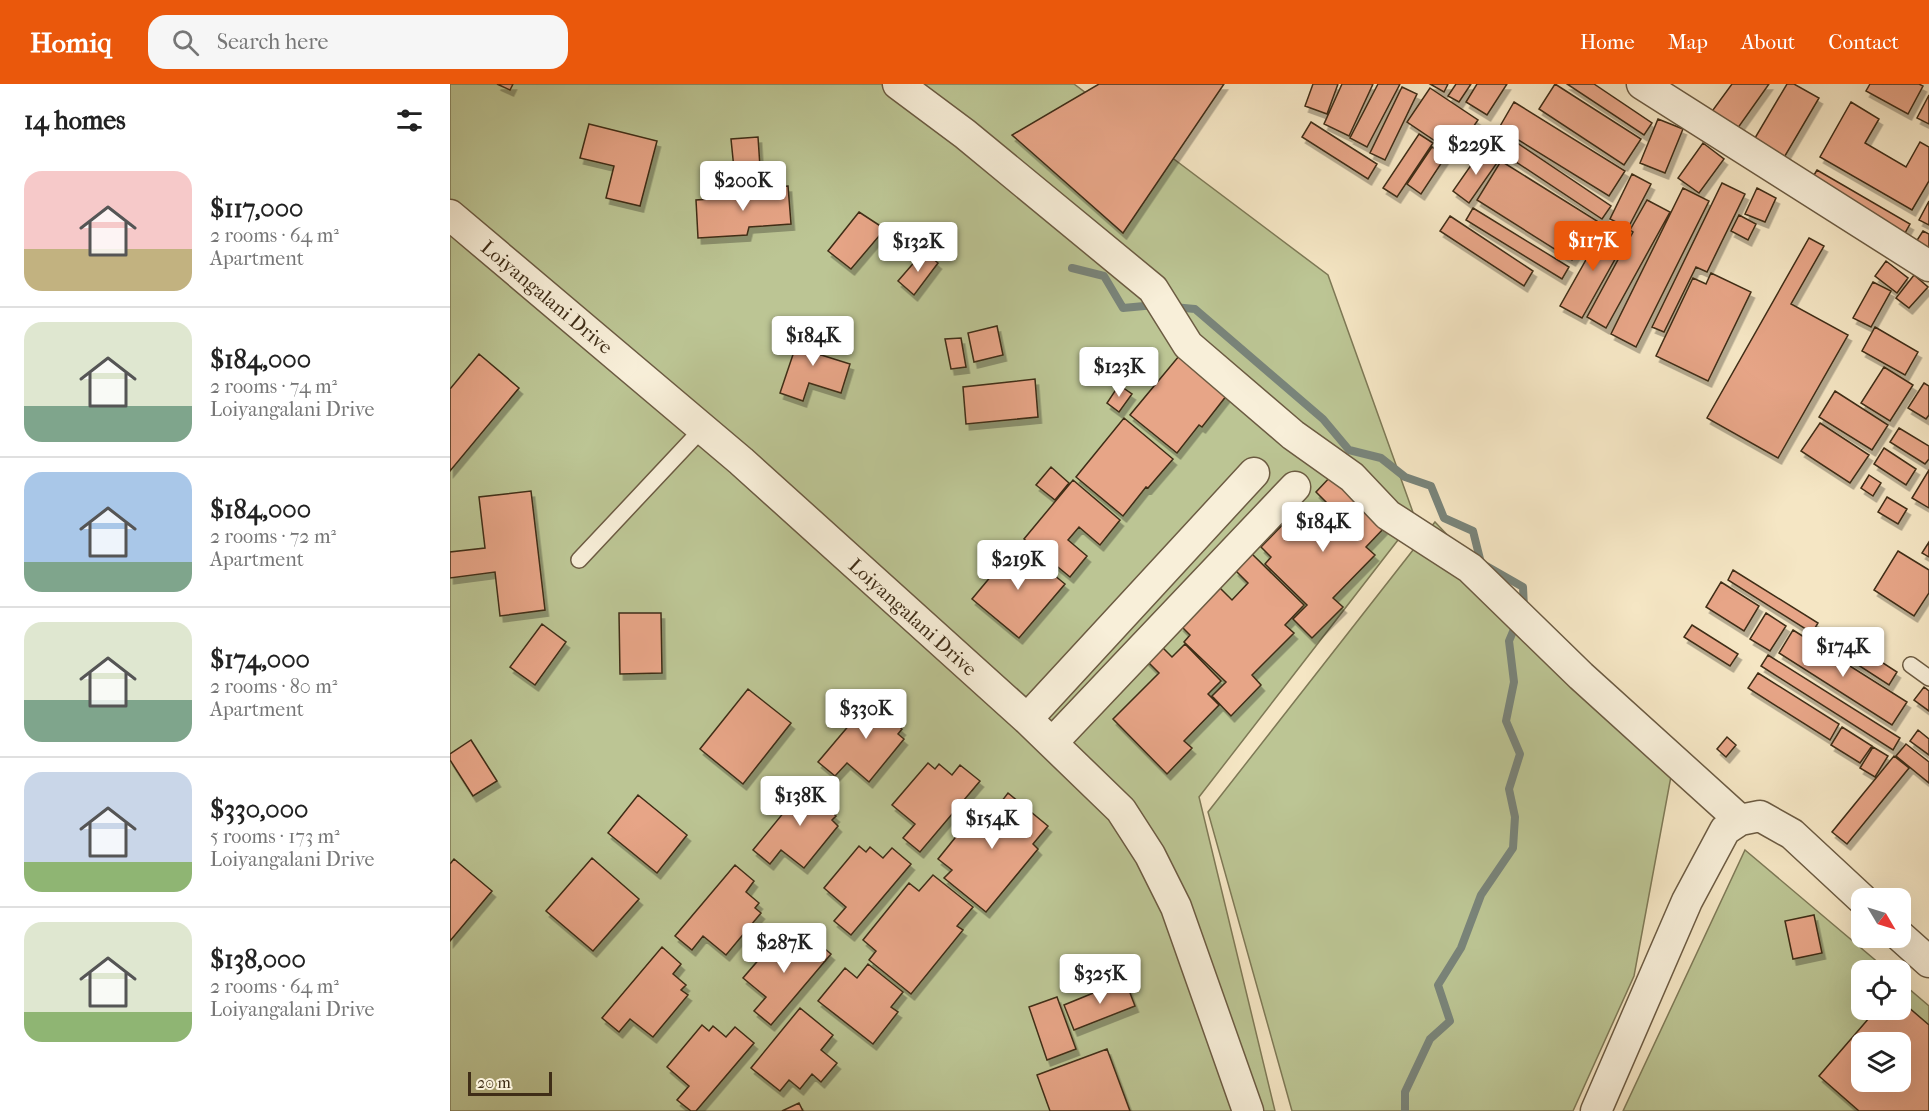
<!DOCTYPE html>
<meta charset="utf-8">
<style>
:root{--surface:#fff;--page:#f6f6f6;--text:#222;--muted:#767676;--line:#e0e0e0;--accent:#ea580c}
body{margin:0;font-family:"IM FELL French Canon",serif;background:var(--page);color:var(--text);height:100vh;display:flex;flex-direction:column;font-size:22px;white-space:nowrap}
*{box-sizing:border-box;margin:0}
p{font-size:20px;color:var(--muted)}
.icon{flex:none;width:33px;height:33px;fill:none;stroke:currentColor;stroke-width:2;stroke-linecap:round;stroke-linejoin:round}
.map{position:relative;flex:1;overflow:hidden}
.drawer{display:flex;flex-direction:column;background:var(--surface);width:450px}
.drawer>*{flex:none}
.needle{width:39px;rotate:128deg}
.fabs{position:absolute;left:1401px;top:804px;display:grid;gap:12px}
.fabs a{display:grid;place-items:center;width:60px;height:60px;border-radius:12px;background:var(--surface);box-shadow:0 6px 24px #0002;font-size:30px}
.scale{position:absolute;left:18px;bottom:15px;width:84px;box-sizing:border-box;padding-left:6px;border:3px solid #3f2d17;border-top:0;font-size:16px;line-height:21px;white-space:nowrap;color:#3f2d17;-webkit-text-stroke:4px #f8efd9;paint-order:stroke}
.price{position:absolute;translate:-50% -51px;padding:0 14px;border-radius:6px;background:#fff;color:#222;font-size:20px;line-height:39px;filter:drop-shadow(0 2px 3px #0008)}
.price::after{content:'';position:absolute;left:50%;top:36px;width:18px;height:14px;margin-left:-9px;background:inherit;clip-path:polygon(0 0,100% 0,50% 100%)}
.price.current{background:var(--accent);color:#fff}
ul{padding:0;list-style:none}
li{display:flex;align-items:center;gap:18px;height:150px;padding:0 24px}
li+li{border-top:2px solid var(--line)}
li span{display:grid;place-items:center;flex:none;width:168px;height:120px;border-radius:18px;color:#555}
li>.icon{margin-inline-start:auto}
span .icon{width:72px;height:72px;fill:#fffc;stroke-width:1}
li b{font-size:26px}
h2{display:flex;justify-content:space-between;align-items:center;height:72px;padding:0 24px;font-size:26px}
header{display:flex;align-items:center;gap:36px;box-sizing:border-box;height:84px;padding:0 30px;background:var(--accent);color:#fff}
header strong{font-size:28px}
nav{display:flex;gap:33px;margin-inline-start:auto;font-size:21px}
.search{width:420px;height:54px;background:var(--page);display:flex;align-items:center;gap:15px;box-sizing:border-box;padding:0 21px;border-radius:18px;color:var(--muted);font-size:22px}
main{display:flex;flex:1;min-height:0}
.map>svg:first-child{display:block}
.green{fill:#bcc594;stroke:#7e7956;stroke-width:1.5;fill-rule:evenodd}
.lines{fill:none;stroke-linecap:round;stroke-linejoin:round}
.stream{stroke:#79847a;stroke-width:8}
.building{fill:#e7a587;stroke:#3f2d17;stroke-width:1.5;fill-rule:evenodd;filter:url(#shadow)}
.service-casing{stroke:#6c5b42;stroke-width:18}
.minor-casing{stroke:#6c5b42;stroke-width:33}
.service{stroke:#f8efd9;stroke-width:15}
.minor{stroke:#f8efd9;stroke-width:30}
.labels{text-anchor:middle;stroke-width:5;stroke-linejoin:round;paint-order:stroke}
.street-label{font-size:20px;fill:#3f2d17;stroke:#f8efd9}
</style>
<header>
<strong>Homiq</strong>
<div class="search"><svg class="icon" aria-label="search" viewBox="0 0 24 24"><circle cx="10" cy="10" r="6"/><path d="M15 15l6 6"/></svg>Search here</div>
<nav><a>Home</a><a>Map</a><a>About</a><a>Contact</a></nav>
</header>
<main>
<section class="drawer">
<h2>14 homes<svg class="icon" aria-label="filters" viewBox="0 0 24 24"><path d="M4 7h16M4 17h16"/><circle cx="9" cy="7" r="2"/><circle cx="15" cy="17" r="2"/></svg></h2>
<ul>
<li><span style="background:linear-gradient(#f6c9c9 65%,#c2b280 0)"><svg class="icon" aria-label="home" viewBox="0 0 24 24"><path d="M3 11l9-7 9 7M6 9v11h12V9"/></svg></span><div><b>$117,000</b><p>2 rooms · 64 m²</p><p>Apartment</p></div></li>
<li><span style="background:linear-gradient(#dfe7d0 70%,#7fa58c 0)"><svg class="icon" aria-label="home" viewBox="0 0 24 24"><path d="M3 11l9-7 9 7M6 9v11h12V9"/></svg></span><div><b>$184,000</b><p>2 rooms · 74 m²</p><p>Loiyangalani Drive</p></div></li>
<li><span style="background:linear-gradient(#a9c7e8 75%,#7fa58c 0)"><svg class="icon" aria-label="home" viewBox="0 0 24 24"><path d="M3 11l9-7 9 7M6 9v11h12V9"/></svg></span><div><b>$184,000</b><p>2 rooms · 72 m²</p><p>Apartment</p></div></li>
<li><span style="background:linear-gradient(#dfe7d0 65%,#7fa58c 0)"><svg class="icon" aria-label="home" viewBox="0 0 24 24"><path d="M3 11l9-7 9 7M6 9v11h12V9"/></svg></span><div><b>$174,000</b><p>2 rooms · 80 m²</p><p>Apartment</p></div></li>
<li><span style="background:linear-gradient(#c9d6e8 75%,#8fb573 0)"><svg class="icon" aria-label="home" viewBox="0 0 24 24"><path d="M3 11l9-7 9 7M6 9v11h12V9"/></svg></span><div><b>$330,000</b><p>5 rooms · 173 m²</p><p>Loiyangalani Drive</p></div></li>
<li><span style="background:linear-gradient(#dfe7d0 75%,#8fb573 0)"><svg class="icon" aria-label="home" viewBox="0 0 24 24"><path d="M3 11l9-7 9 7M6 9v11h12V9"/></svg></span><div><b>$138,000</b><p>2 rooms · 64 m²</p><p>Loiyangalani Drive</p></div></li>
</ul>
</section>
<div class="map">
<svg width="1479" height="1027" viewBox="0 0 1479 1027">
<defs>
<filter id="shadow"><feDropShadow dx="3.5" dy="6" stdDeviation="0" flood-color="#0004"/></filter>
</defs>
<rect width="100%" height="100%" fill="#f5e6c4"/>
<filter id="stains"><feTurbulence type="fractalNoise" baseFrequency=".00333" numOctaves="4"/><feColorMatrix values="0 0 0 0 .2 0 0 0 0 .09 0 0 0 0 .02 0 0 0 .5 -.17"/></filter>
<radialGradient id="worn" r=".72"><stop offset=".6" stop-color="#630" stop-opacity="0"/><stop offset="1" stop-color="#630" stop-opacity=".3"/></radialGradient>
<!-- green -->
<path class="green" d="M0,0h624l254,191 87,243 -216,279 76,314h-825z
M985,438l237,249 -38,205 -61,135h-281l-84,-299z
M1295,766l142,120h-25v40h38l1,-28 28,24v105h-306zM1412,958h38v40h-38z"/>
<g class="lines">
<!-- stream -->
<path class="stream" d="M622,184l32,8 19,32 32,-3
M723,223l22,2 128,110 26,31 32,8 24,19 26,9 13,32 29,13 8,32 42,24 1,21
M955,1027v-19l25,-53 20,-18 -12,-36 23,-37 20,-53 32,-47 2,-31 -6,-28 11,-35 -14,-33 8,-39 -5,-41 8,-19"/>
</g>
<!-- building -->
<path class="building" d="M47,0h16l-3,6z
M649,0h125l-101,149 -111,-98z
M863,0h25l-11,30 -22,-8z
M892,0h31l-24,52 -25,-12z
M928,0h22l-33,63 -17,-9z
M980,0h18l-4,8z
M1006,0h15l-12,18 -11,-6z
M1027,0h30l-20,31 -21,-13z
M1105,0l86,55 -17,26 -85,-56z
M1117,0h27l58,39 -8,12z
M1282,0h37l-34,48 -25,-18z
M1337,0h7l25,14 -37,63 -30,-18z
M1420,0h49l4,2 -15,28 -42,-23z
M952,3l15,7 -32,66 -15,-7z
M980,4l48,32 -9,13 -8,-5 -14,21 -40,-27z
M1479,11v29l-12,-6z
M1064,18l111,69 -16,25 -110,-68z
M1401,18l28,17 -14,24 41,24 14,-25 9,5v34l-17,29 -92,-53z
M1208,35l25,10 -18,44 -25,-10z
M861,38l66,42 -9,15 -66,-42z
M139,40l68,17 -17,65 -34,-8 8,-32 -34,-8z
M969,50l14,9 -36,54 -14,-9z
M1054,50l107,72 -9,13 -107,-71z
M308,53l2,30 -26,2 -3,-30z
M1253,59l21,16 -25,34 -21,-15z
M982,63l14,9 -25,38 -14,-10z
M1033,64l16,12 -30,43 -16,-12z
M1051,77l96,60 -25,39 -95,-60z
M1367,86l93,54 -9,16 -93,-55z
M1182,90l19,10 -23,44 -18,-9z
M1272,99l23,11 -38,78 -11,-5 -32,65 -12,-5z
M338,102l3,38 -42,3 -2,8 -49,3 -2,-38 43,-3v-8z
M1233,104l26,13 -73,146 -25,-13z
M1307,104l19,10 -11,24 -20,-8z
M1197,116l23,12 -64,116 -19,-11 46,-85 -3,-2z
M1479,117v24l-10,-5z
M1023,124l96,59 -7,12 -96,-59z
M409,128l26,17 -34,40 -23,-18z
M1289,131l17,9 -8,16 -17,-9z
M1000,132l83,55 -9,15 -84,-55z
M1155,142l22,12 -45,80 -22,-12z
M1473,147l6,3v20l-15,-9z
M1359,154l15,8 -33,58 57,31 -70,123 -71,-40z
M474,167l14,12 -24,32 -16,-14z
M1436,177l22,17 -11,15 -22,-17z
M1261,189l40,19 -43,89 -52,-25 37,-78 13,6z
M1464,191l14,12 -19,21 -13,-10z
M1423,198l18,9 -20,36 -18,-9z
M353,241l22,7 -7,22 32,10 -9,29 -32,-10 -6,18 -23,-8z
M547,242l6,29 -29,7 -6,-29z
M1425,243l43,25 -13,23 -43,-24z
M511,254l5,29 -15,2 -6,-30z
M29,270l40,34 -69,83v-82z
M729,272l48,39 -25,32 -3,-2 -22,28 -47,-38z
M1434,283l29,18 -23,36 -29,-18z
M585,295l3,38 -72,7 -3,-37z
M1474,299l5,3v29l-3,4 -18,-11z
M669,301l13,9 -13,18 -12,-9z
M1385,307l53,34 -16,25 -53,-33z
M674,334l49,41 -25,29 -2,-1 -23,29 -47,-39z
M1370,339l49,32 -19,28 -49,-32z
M1449,344l30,18v13l-4,5 -35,-22z
M1434,364l32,21 -10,16 -32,-21z
M601,383l18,16 -14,17 -19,-15z
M1479,386v38l-17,-10z
M882,391l53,52 -19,20 9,8 -42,43 10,9 -31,31 -19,-19 14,-14 -42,-41 6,-7 -10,-10 38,-39 14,14 16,-17 -13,-13z
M1419,391l12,8 -8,13 -12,-8z
M623,396l47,40 -20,25 -21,-18 -11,13 19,16 -17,21 -46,-38z
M81,407l14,119 -45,6 -5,-44 -45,6v-26l35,-4 -6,-51z
M1437,413l20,12 -9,15 -20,-12z
M1479,458v15l-7,-4z
M567,461l48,39 -46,54 -47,-39z
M1448,467l31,19v23l-15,23 -40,-26z
M801,469l53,52 -19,20 9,8 -42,42 9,10 -30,31 -19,-20 14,-14 -42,-40 6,-7 -10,-10 38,-39 14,14 16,-17 -13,-13z
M1283,486l85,53 -6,10 -84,-53z
M1271,498l38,24 -15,25 -38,-24z
M169,529h42l1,60 -42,1z
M1316,529l20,13 -16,25 -20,-12z
M92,540l24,18 -31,43 -25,-18z
M1242,541l46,29 -8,12 -46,-29z
M1379,544l68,44 -8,13 -68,-44z
M1343,546l114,72 -15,23 -113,-72z
M709,560l13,13 13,-13 36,37 -13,13 11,11 -35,36 8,7 -25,26 -54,-55 46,-46 -15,-15z
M1318,571l132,83 -7,12 -132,-84z
M1308,589l81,51 -9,16 -82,-52z
M1474,603l5,4v20l-15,-11z
M298,605l43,34 -48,61 -43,-35z
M428,607l20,17 -9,10 13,11 -4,5 6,5 -35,43 -22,-19 -12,13 -17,-14z
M1392,643l30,19 -12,17 -29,-18z
M1468,646l11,9v16l-19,-14z
M1277,653l9,8 -10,12 -9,-8z
M21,656l26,41 -24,15 -23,-36v-6z
M1456,660l23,18v21l-33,-27z
M1423,663l15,9 -13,21 -15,-9z
M1444,672l15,12 -62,76 -15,-12z
M478,679l7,6 4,-5 13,11 8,-10 20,16 -60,71 -17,-14 12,-14 -23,-19z
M362,694l19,16 -8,11 13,11 -4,4 6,6 -34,42 -23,-18 -11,14 -17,-14z
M558,709l40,33 -15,18 5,5 -52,63 -42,-34 8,-8 -14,-11 46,-57 11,8z
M188,711l49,40 -30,38 -49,-40z
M409,762l7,6 4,-5 13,11 9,-10 19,16 -60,71 -17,-14 12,-14 -22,-19z
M142,774l47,41 -46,52 -47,-40z
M4,775l38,32 -42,50v-77z
M285,781l19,16 -8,11 13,11 -4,5 6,5 -35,42 -23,-19 -11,14 -17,-14z
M483,791l40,32 -16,19 6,4 -52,64 -42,-34 7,-9 -13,-11 46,-57 10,8z
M1364,831l8,38 -29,6 -8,-38z
M329,852l7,6 4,-5 13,10 8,-10 20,17 -60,71 -17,-14 12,-14 -23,-19z
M212,863l19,17 -8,10 13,11 -5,5 7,5 -35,42 -23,-18 -11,13 -17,-14z
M418,880l35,28 -12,15 7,5 -25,32 -55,-43 27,-33 12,10z
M675,896l10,26 -61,24 -10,-25z
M607,913l19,52 -29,11 -18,-53z
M1450,916l29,25v86h-70l-40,-35 57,-66h24zM1412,958h38v40h-38z
M350,924l33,27 -12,15 16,13 -16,19 -9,-8 -12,15 -11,-9 -9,11 -29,-23z
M252,941l7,6 4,-5 13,11 9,-10 19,16 -58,68h-5l-14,-11 12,-14 -22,-19z
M657,965l23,62h-80l-13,-36z
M349,1019l4,8h-21z"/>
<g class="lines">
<!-- service casing -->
<g class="service-casing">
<path id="service" d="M129,476l123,-131
M1461,581l18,13"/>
</g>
<!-- minor casing -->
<g class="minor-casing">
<path id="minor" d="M448,0l67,50 188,155 35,56 105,90 59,42 36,38 82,53 111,108 159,144
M1192,0l287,182
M0,131l291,246 286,258 94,91 29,45 26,52 72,204
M577,635l227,-246
M602,659l243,-256
M1450,852l29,26
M1146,1027l91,-210 38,-71 15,-10 20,-4 32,18 70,65"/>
</g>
<!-- service -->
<use href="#service" class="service"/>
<!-- minor -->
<use href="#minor" class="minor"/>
</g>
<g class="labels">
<!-- street labels -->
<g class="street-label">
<text transform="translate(97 213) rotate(40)" y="7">Loiyangalani Drive</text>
<text transform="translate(463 533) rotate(42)" y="7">Loiyangalani Drive</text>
</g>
</g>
<rect width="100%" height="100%" filter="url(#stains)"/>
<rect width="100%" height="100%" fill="url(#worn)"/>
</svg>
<div class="fabs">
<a><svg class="needle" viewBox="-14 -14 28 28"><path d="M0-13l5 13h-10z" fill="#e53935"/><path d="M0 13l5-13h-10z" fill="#767676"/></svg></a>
<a><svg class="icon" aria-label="locate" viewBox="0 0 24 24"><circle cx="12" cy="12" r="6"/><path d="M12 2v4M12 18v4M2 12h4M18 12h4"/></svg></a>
<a><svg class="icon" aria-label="layers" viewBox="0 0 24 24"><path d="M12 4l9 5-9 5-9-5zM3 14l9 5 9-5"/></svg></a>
</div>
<div class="scale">20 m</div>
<b class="price" style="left:1026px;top:92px">$229K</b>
<b class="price" style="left:293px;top:128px">$200K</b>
<b class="price current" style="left:1143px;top:188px">$117K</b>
<b class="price" style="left:468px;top:189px">$132K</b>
<b class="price" style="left:363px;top:283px">$184K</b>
<b class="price" style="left:669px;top:314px">$123K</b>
<b class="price" style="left:873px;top:469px">$184K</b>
<b class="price" style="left:568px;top:507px">$219K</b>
<b class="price" style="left:1393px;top:594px">$174K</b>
<b class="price" style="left:416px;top:656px">$330K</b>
<b class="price" style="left:350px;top:743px">$138K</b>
<b class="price" style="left:542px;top:766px">$154K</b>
<b class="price" style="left:334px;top:890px">$287K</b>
<b class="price" style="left:650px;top:921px">$325K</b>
</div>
</main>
